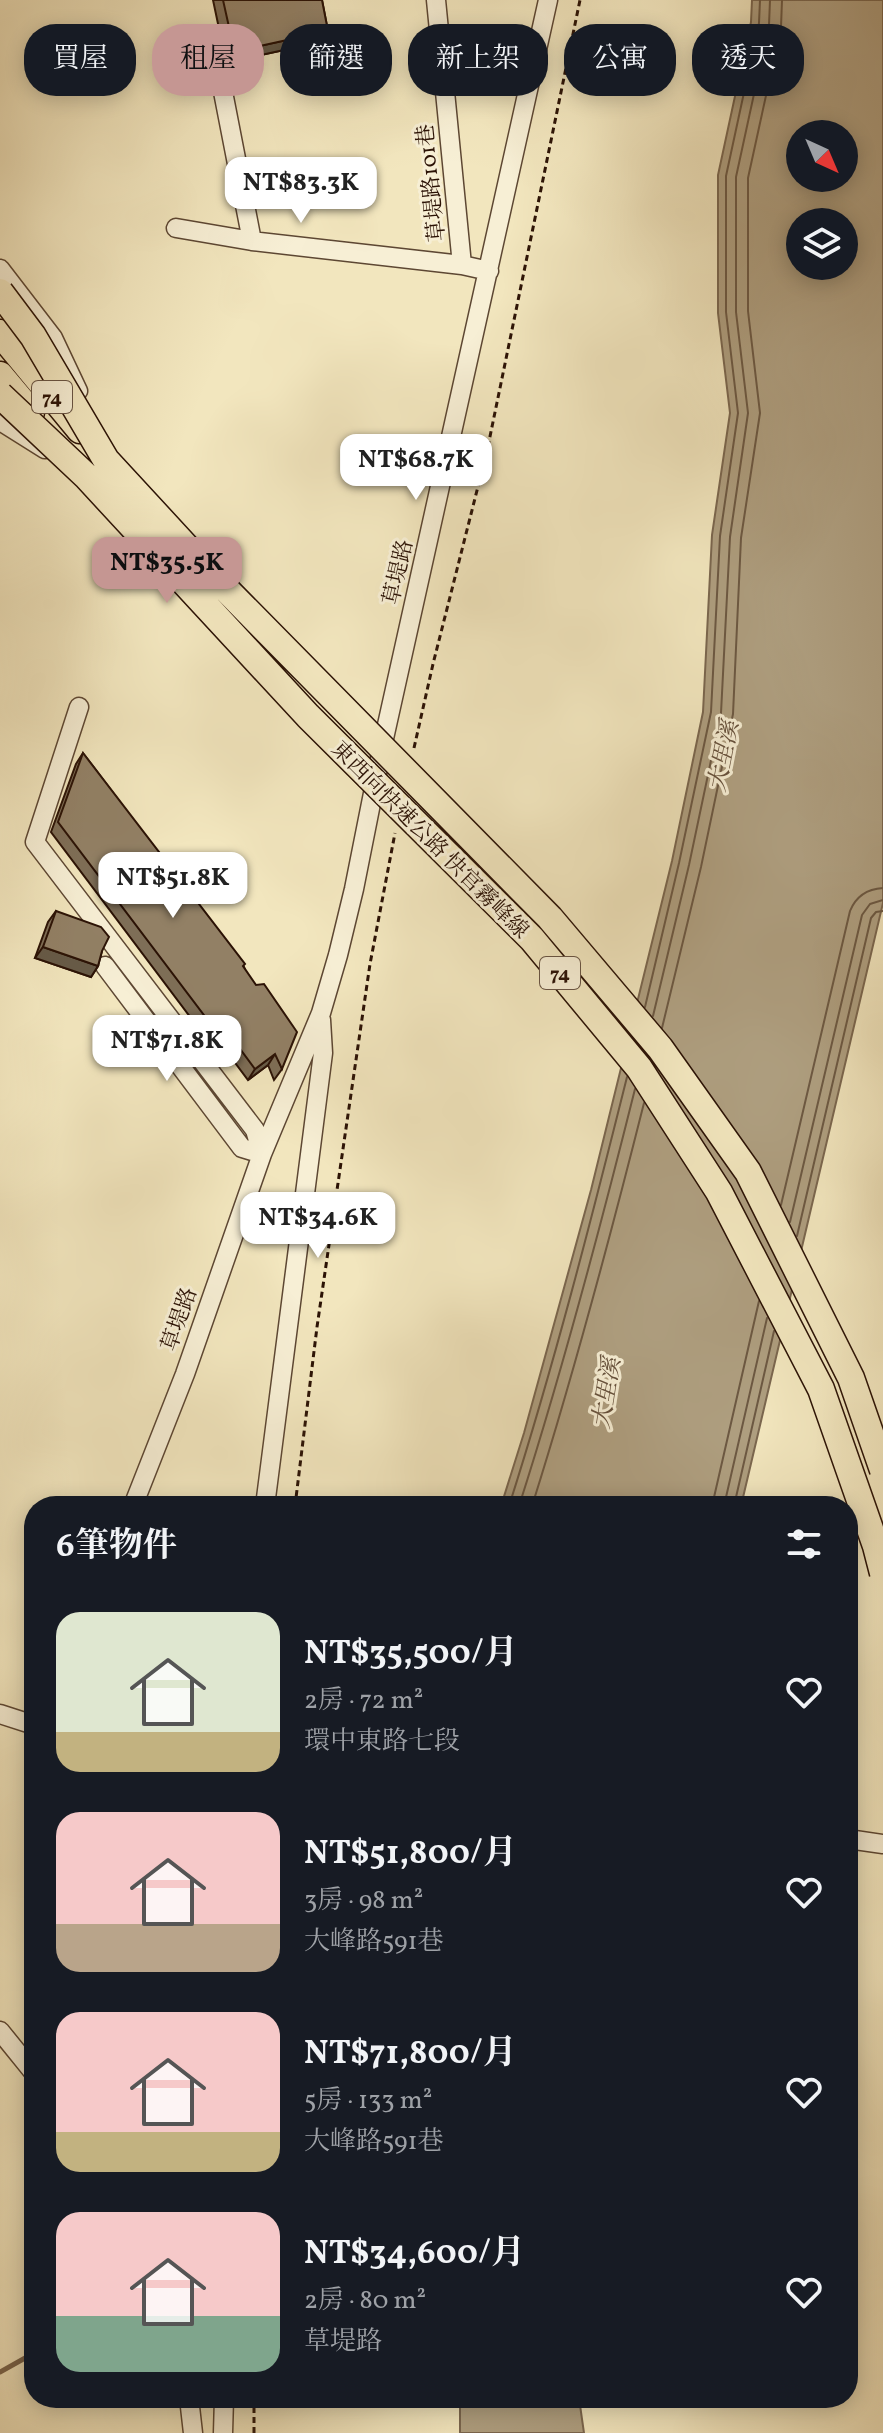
<!DOCTYPE html>
<html lang="zh-TW">
<meta charset="utf-8">
<style>
:root{--surface:#171b24;--page:#20242c;--text:#f1f3f6;--muted:#9ea1a6;--accent:#c59692}
body{margin:0;font-family:Vollkorn,"Noto Serif TC",serif;background:var(--page);color:var(--text);height:100vh;display:flex;flex-direction:column;font-size:30px;white-space:nowrap}
*{box-sizing:border-box;margin:0}
p{font-size:26px;color:var(--muted)}
.icon{flex:none;width:44px;height:44px;fill:none;stroke:currentColor;stroke-width:2;stroke-linecap:round;stroke-linejoin:round}
.map{position:relative;flex:1;overflow:hidden}
.sheet{position:absolute;left:24px;top:1496px;width:834px;height:912px;display:flex;flex-direction:column;background:var(--surface);border-radius:32px;box-shadow:0 4px 20px #0003}
.sheet>*{flex:none}
.banner{position:absolute;left:24px;top:24px;width:836px;height:72px;display:flex;gap:16px}
.needle{width:52px;rotate:136deg}
.controls{position:absolute;left:786px;top:120px;display:grid;gap:16px}
.controls a{display:grid;place-items:center;width:72px;height:72px;border-radius:50%;background:var(--surface);box-shadow:0 4px 20px #0003;font-size:40px}
.price{position:absolute;translate:-50% -68px;padding:0 18px;border-radius:16px;background:#fff;color:#222;font-size:26px;line-height:52px;filter:drop-shadow(0 2px 4px #0008)}
.price::after{content:'';position:absolute;left:50%;top:48px;width:24px;height:18px;margin-left:-12px;background:inherit;clip-path:polygon(0 0,100% 0,50% 100%)}
.price.selected{background:var(--accent);color:#111}
ul{padding:0;list-style:none}
li{display:flex;align-items:center;gap:24px;height:200px;padding:0 32px}
li span{display:grid;place-items:center;flex:none;width:224px;height:160px;border-radius:24px;color:#555}
li>.icon{margin-inline-start:auto}
span .icon{width:96px;height:96px;fill:#fffc;stroke-width:1}
li b{font-size:34px}
h2{display:flex;justify-content:space-between;align-items:center;height:96px;padding:0 32px;font-size:34px}
.tag{padding:0 28px;border-radius:32px;background:var(--surface);box-shadow:0 4px 20px #0003;font-size:28px;line-height:72px}
.tag.selected{background:var(--accent);color:#111}
.map>svg:first-child{display:block}
.water{fill:#ae9e7f;stroke:#7a664e;stroke-width:2;fill-rule:evenodd}
.lines{fill:none;stroke-linecap:round;stroke-linejoin:round}
.shore{stroke:#6c5842;stroke-width:2}
.stream{stroke:#7a664e;stroke-width:5}
.minor-casing{stroke:#5d4733;stroke-width:21}
.highway-casing{stroke:#2b1205;stroke-width:29}
.path{stroke:#2b1205;stroke-width:3;stroke-dasharray:6 4;stroke-linecap:butt}
.minor{stroke:#f7efd5;stroke-width:18}
.highway{stroke:#f2e6be;stroke-width:26}
.highway-bridge-casing{stroke:#2b1205;stroke-width:29;stroke-linecap:butt}
.highway-bridge{stroke:#f2e6be;stroke-width:26}
.wall{fill:#7e6e57;stroke:#2b1205;stroke-width:2}
.shaded-wall{fill:#665a47;stroke:#2b1205;stroke-width:2}
.building{fill:#928065;stroke:#2b1205;stroke-width:2}
.labels{text-anchor:middle;stroke-width:6;stroke-linejoin:round;paint-order:stroke}
.shield{fill:#f7efd5;stroke:#685443;stroke-width:2}
.shield-label{font-size:20px;font-weight:bold;fill:#2b1205}
.street-label{font-size:22px;fill:#2b1205;stroke:#f7efd5}
.water-label{font-size:24px;font-style:italic;fill:#66513c;stroke:#f7efd5}
</style>
<div class="map">
<svg width="883" height="2433" viewBox="0 0 883 2433">
<rect width="100%" height="100%" fill="#f2e6be"/>
<filter id="stains"><feTurbulence type="fractalNoise" baseFrequency=".0025" numOctaves="4"/><feColorMatrix values="0 0 0 0 .2 0 0 0 0 .09 0 0 0 0 .02 0 0 0 .5 -.17"/></filter>
<radialGradient id="worn" r=".72"><stop offset=".6" stop-color="#630" stop-opacity="0"/><stop offset="1" stop-color="#630" stop-opacity=".3"/></radialGradient>
<!-- water -->
<path class="water" d="M752,0h131v903l-142,603h-240l23,-73 67,-243 81,-329 31,-149 9,-177 18,-122 -12,-100v-138l33,-153zM800,134h44v44h-44zM800,222h44v44h-44z
M460,2398h119l5,35h-124z"/>
<g class="lines">
<!-- shore -->
<path class="shore" d="M645,1007l34,-144 32,-151 9,-176 18,-123 -12,-101v-136l33,-153 1,-23
M653,1016l36,-151 32,-152 9,-176 18,-124 -12,-101v-135l33,-152 1,-25
M662,1028l39,-161 32,-153 8,-176 19,-125 -12,-102v-133l33,-151 1,-27
M781,1205l69,-294c6,-15 17,-22 33,-23
M790,1222l72,-307 8,-11 13,-4
M797,1236l74,-318 5,-6 7,-1
M509,1506c45,-141 82,-285 118,-429
M519,1506c44,-137 81,-277 116,-417
M532,1506c42,-133 78,-268 112,-403
M712,1506l47,-205
M724,1506l43,-188
M734,1506l40,-175"/>
<!-- stream -->
<path class="stream" d="M0,2372l34,-19"/>
<!-- minor casing -->
<g class="minor-casing">
<path id="minor" d="M436,0l26,265
M218,66l34,175 210,24 27,6
M176,228l76,13
M0,269l53,69 25,53
M0,421l45,28
M79,707l-44,135 220,288 7,24
M105,966l137,182 20,6
M133,1506l52,-132 77,-220 59,-141 17,-58 16,-66 29,-146 165,-743
M265,1506l58,-453 -2,-33
M0,1714l34,11
M848,1839l35,5
M0,2031l34,42
M189,2398l4,35
M223,2433l1,-35"/>
</g>
<!-- highway casing -->
<g class="highway-casing">
<path id="highway" d="M0,333l80,97
M0,375l31,37"/>
</g>
<!-- path -->
<path class="path" d="M414,748l19,-84 54,-213 93,-451
M295,1506l22,-179 53,-363 25,-131
M254,2433v-35"/>
<!-- minor -->
<use href="#minor" class="minor"/>
<!-- highway -->
<use href="#highway" class="highway"/>
<!-- highway-bridge casing -->
<g class="highway-bridge-casing">
<path id="highway-bridge" d="M0,292l33,44 73,124 106,115 338,343 110,130 88,124 103,206 32,92
M0,395l86,81 222,240 224,223 107,129 80,124 102,197 55,157 7,27"/>
</g>
<!-- highway-bridge -->
<use href="#highway-bridge" class="highway-bridge"/>
</g>
<!-- wall -->
<path class="wall" d="M213,0h109l6,31 -7,11 -92,20 -4,-5z
M83,753l161,214 38,102 -8,11 -6,-15 -20,15 -30,-40 -6,6 -161,-214 25,-68z
M56,911l46,40 -4,15 -7,11 -56,-19 13,-36z"/>
<!-- shaded-wall -->
<path class="shaded-wall" d="M328,31l-7,11 -92,20 8,-11z
M43,947l55,19 -7,11 -56,-19z
M226,1030l-8,10 -6,6 7,-11z
M275,1054l-7,11 -20,15 7,-11z"/>
<!-- building -->
<path class="building" d="M223,0h99l6,31 -91,20 -4,-6z
M83,753l162,211 -2,2 13,19 8,-1 33,48 -15,37 -7,-15 -20,15 -29,-39 -7,5 -161,-213z
M56,911l45,16 8,10 -7,14 -4,15 -55,-19z"/>
<g class="labels">
<!-- shield labels -->
<g class="shield">
<rect x="32" y="381" width="40" height="32" rx="6"/>
<rect x="540" y="957" width="40" height="32" rx="6"/>
</g>
<g class="shield-label">
<text x="52" y="404">74</text>
<text x="560" y="980">74</text>
</g>
<!-- street labels -->
<g class="street-label">
<text transform="translate(430 183) rotate(-96)" y="8">草堤路101巷</text>
<text transform="translate(397 572) rotate(-77)" y="8">草堤路</text>
<text transform="translate(431 839) rotate(45)" y="8">東西向快速公路 快官霧峰線</text>
<text transform="translate(178 1319) rotate(-71)" y="8">草堤路</text>
</g>
<!-- water labels -->
<g class="water-label">
<text transform="translate(723 756) rotate(-79)" y="8">大里溪</text>
<text transform="translate(606 1393) rotate(-81)" y="8">大里溪</text>
</g>
</g>
<rect width="100%" height="100%" filter="url(#stains)"/>
<rect width="100%" height="100%" fill="url(#worn)"/>
</svg>
<div class="controls">
<a><svg class="needle" viewBox="-14 -14 28 28"><path d="M0-13l5 13h-10z" fill="#e53935"/><path d="M0 13l5-13h-10z" fill="#9ea1a6"/></svg></a>
<a><svg class="icon" aria-label="layers" viewBox="0 0 24 24"><path d="M12 4l9 5-9 5-9-5zM3 14l9 5 9-5"/></svg></a>
</div>
<b class="price" style="left:301px;top:225px">NT$83.3K</b>
<b class="price" style="left:416px;top:502px">NT$68.7K</b>
<b class="price selected" style="left:167px;top:605px">NT$35.5K</b>
<b class="price" style="left:173px;top:920px">NT$51.8K</b>
<b class="price" style="left:167px;top:1083px">NT$71.8K</b>
<b class="price" style="left:318px;top:1260px">NT$34.6K</b>
<div class="banner">
<a class="tag">買屋</a>
<a class="tag selected">租屋</a>
<a class="tag">篩選</a>
<a class="tag">新上架</a>
<a class="tag">公寓</a>
<a class="tag">透天</a>
</div>
<section class="sheet">
<h2>6筆物件<svg class="icon" aria-label="filters" viewBox="0 0 24 24"><path d="M4 7h16M4 17h16"/><circle cx="9" cy="7" r="2"/><circle cx="15" cy="17" r="2"/></svg></h2>
<ul>
<li><span style="background:linear-gradient(#dfe7d0 75%,#c2b280 0)"><svg class="icon" aria-label="home" viewBox="0 0 24 24"><path d="M3 11l9-7 9 7M6 9v11h12V9"/></svg></span><div><b>NT$35,500/月</b><p>2房 · 72 m²</p><p>環中東路七段</p></div><svg class="icon" aria-label="heart" viewBox="0 0 24 24"><path d="M12 20l-8-8c-3-5 5-10 8-4 3-6 11-1 8 4z"/></svg></li>
<li><span style="background:linear-gradient(#f6c9c9 70%,#b9a48a 0)"><svg class="icon" aria-label="home" viewBox="0 0 24 24"><path d="M3 11l9-7 9 7M6 9v11h12V9"/></svg></span><div><b>NT$51,800/月</b><p>3房 · 98 m²</p><p>大峰路591巷</p></div><svg class="icon" aria-label="heart" viewBox="0 0 24 24"><path d="M12 20l-8-8c-3-5 5-10 8-4 3-6 11-1 8 4z"/></svg></li>
<li><span style="background:linear-gradient(#f6c9c9 75%,#c2b280 0)"><svg class="icon" aria-label="home" viewBox="0 0 24 24"><path d="M3 11l9-7 9 7M6 9v11h12V9"/></svg></span><div><b>NT$71,800/月</b><p>5房 · 133 m²</p><p>大峰路591巷</p></div><svg class="icon" aria-label="heart" viewBox="0 0 24 24"><path d="M12 20l-8-8c-3-5 5-10 8-4 3-6 11-1 8 4z"/></svg></li>
<li><span style="background:linear-gradient(#f6c9c9 65%,#7fa58c 0)"><svg class="icon" aria-label="home" viewBox="0 0 24 24"><path d="M3 11l9-7 9 7M6 9v11h12V9"/></svg></span><div><b>NT$34,600/月</b><p>2房 · 80 m²</p><p>草堤路</p></div><svg class="icon" aria-label="heart" viewBox="0 0 24 24"><path d="M12 20l-8-8c-3-5 5-10 8-4 3-6 11-1 8 4z"/></svg></li>
</ul>
</section>
</div>
